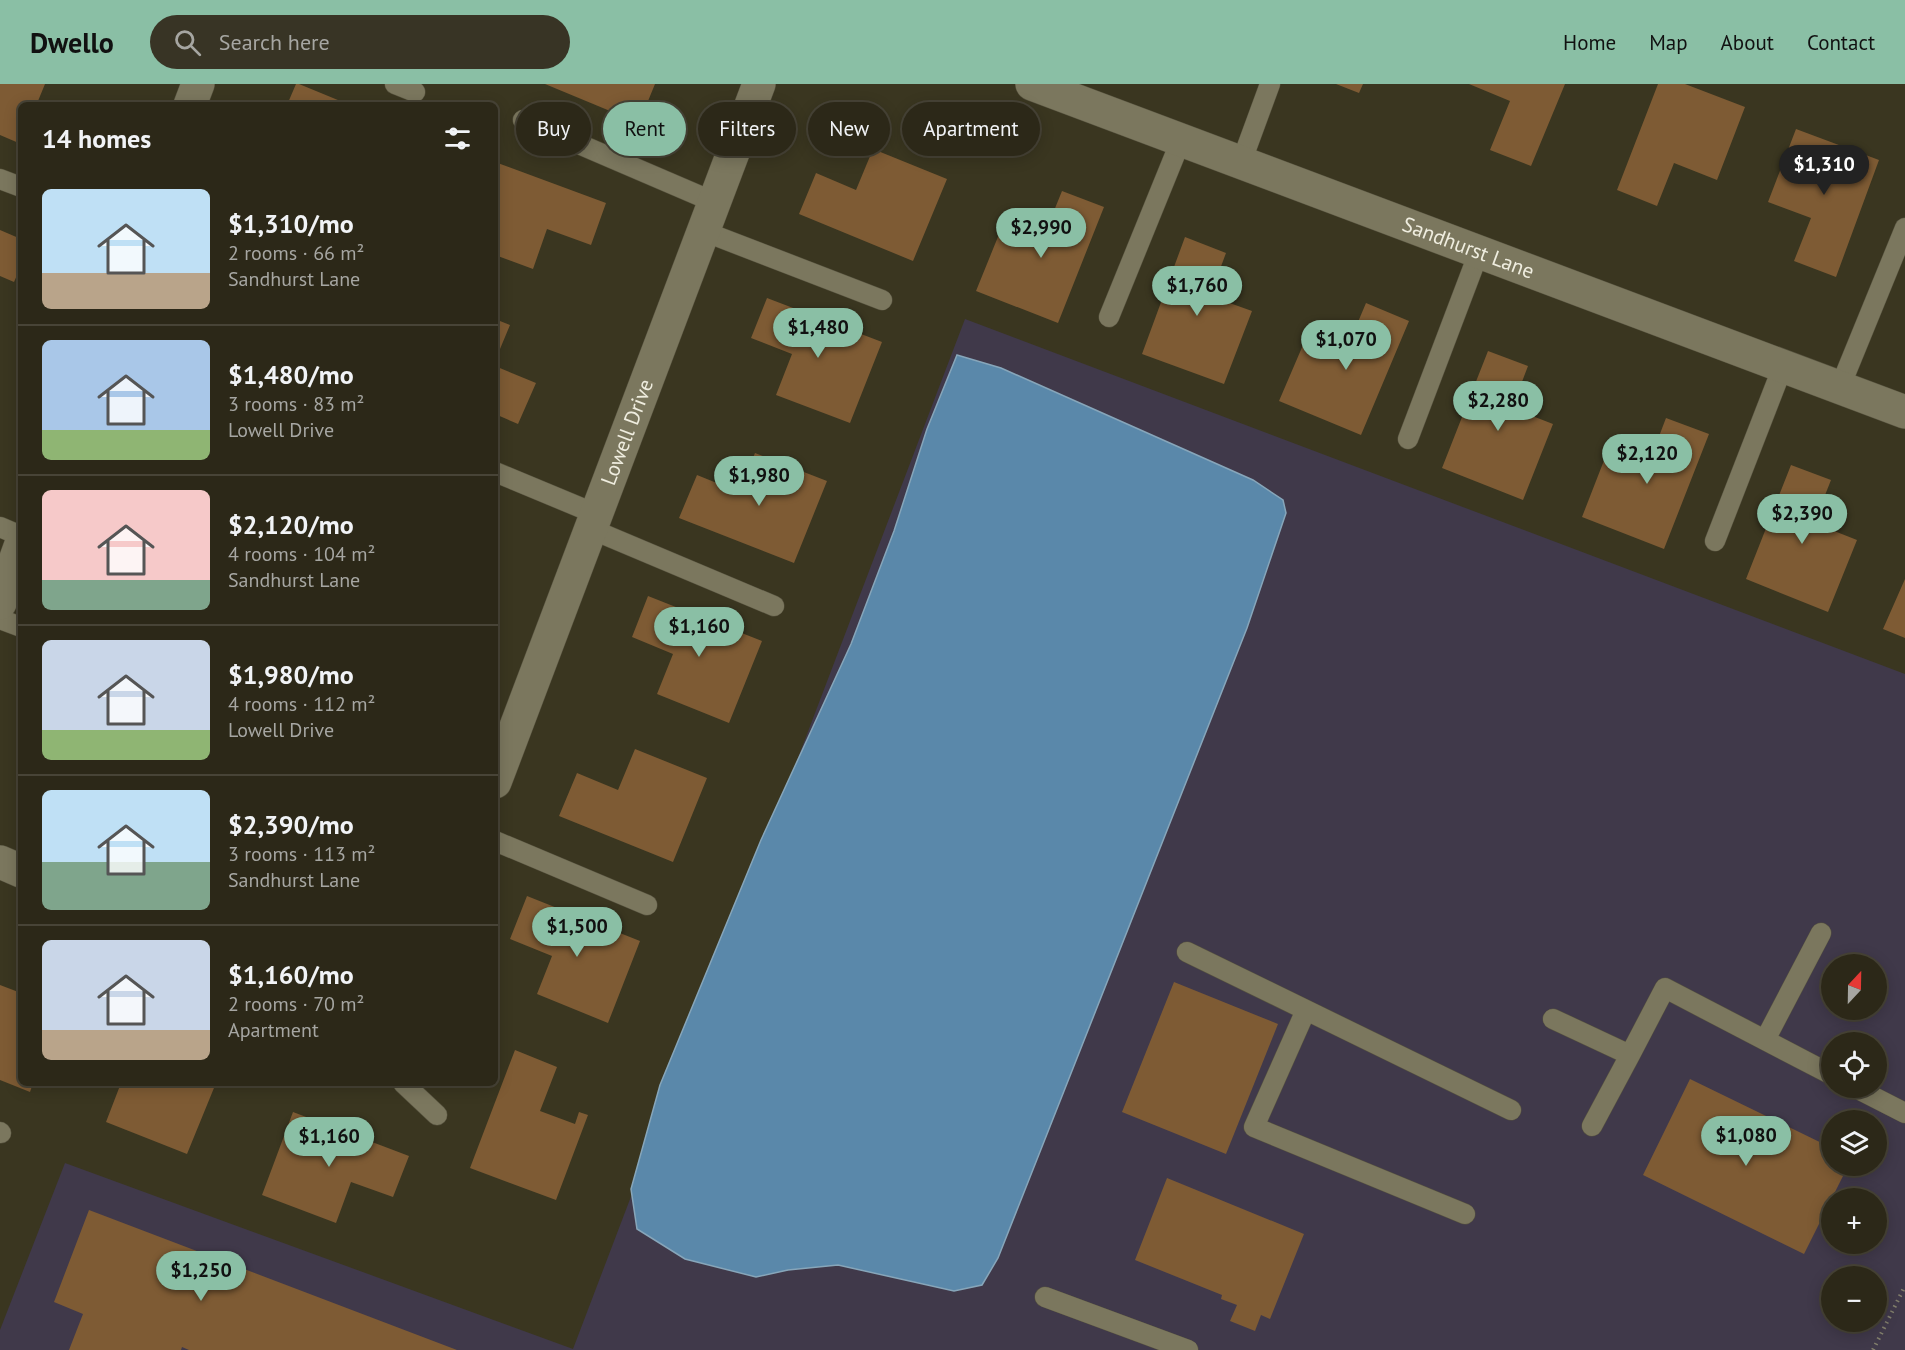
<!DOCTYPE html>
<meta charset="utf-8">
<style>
:root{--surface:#2c2818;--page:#383425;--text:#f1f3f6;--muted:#a6a6a2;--line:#484437;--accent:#8abfa5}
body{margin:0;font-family:"PT Sans",sans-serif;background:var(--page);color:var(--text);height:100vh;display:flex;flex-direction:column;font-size:22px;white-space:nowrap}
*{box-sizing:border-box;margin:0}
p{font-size:20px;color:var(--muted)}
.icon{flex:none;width:33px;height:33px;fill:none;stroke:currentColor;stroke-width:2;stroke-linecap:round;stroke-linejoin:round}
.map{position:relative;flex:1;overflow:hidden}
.details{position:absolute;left:18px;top:18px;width:480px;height:984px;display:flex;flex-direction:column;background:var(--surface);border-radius:9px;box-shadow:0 3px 15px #0003,0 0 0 2px var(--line)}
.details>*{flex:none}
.banner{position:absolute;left:516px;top:18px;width:570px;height:54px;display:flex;gap:12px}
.needle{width:39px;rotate:22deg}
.buttons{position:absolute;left:1821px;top:870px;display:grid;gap:12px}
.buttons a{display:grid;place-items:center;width:66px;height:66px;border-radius:50%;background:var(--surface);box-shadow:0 3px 15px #0003,0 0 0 2px var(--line);font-size:30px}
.price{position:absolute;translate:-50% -51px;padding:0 14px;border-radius:21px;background:var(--accent);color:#111;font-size:20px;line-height:39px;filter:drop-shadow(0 2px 3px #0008)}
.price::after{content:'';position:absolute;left:50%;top:36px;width:18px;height:14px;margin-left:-9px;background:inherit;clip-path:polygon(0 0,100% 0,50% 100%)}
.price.selected{background:#222;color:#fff}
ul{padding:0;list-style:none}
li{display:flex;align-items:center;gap:18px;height:150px;padding:0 24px}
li+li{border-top:2px solid var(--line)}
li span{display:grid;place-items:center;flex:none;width:168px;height:120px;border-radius:9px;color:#555}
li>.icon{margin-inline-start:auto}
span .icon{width:72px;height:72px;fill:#fffc;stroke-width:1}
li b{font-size:26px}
h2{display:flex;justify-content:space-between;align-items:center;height:72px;padding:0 24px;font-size:26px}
.pill{padding:0 21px;border-radius:27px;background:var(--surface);box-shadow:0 3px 15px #0003,0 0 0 2px var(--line);font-size:21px;line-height:54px}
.pill.selected{background:var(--accent);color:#111}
header{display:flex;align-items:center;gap:36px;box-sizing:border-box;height:84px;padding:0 30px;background:var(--accent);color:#111}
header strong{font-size:28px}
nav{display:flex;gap:33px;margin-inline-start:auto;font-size:21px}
.search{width:420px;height:54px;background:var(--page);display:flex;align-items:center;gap:15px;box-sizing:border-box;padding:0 21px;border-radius:33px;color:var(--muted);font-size:22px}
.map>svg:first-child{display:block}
.commercial{fill:#40394a;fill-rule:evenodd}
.water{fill:#5a88aa;stroke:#87a6ba;stroke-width:1.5}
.building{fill:#7e5b34}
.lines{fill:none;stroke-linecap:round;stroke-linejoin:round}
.lane-casing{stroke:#57533f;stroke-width:21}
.street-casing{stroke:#57533f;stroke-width:34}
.path{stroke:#827f6c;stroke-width:4;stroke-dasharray:1.5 4.5;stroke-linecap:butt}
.lane{stroke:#7b775e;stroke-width:20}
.street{stroke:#7b775e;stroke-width:33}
.labels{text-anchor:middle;stroke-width:4.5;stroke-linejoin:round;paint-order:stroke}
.street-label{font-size:21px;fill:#efeddf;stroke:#302c16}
</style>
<header>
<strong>Dwello</strong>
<div class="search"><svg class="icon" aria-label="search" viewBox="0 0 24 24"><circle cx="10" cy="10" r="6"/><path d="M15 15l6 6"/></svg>Search here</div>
<nav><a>Home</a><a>Map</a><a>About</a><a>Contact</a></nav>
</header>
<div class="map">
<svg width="1905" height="1266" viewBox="0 0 1905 1266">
<rect width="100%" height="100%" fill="#3a3620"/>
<!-- commercial -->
<path class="commercial" d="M965,235l940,355v676h-1905v-20l65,-167 508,186zM1832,880h44v46h-44zM1832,958h44v46h-44zM1832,1036h44v46h-44zM1832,1114h44v46h-44zM1832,1192h44v46h-44z"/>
<!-- water -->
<path class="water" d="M957,271l44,13 252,112 30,20 3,13 -39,115 -249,630 -16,27 -28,6 -116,-26 -50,5 -32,7 -71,-18 -48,-30 -6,-40 29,-104 101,-245 90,-196 43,-113 33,-102z"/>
<!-- building -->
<path class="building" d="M0,0h45l-7,17 8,4h-25v39l-21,-9z
M296,0h3l51,21h-63z
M545,0h110l-16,39z
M1336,0h27l-4,9z
M1469,0h96l-34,82 -41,-16 20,-49z
M1658,0h27l60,23 -28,73 -43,-17 -17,43 -40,-16z
M1796,45l83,31 -43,117 -42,-16 17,-43 -43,-16z
M873,65l74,30 -34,82 -114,-47 17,-41 40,17z
M495,78l111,41 -15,42 -44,-16 -14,40 -38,-14z
M1062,107l42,16 -46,116 -82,-32 30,-74 39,16z
M0,146l21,9v27l-7,16 -14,-6z
M1185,153l41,16 -16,43 42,15 -28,73 -82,-30z
M767,214l115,44 -32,81 -74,-28 16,-41 -41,-16z
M1366,219l43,18 -48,114 -82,-34 30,-70 38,17z
M495,235l15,6 -15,36z
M1488,267l40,15 -16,42 41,16 -30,76 -81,-32z
M495,282l41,17 -18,41 -23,-10z
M1666,334l43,16 -45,115 -82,-32 28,-72 40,15z
M755,369l72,28 -33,82 -115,-45 18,-43 42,17z
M1791,381l40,15 -17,43 43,17 -29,72 -82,-33z
M1905,495v59l-22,-9z
M648,512l114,45 -33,82 -72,-29 16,-40 -41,-17z
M635,665l72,29 -34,84 -114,-46 18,-43 41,17z
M527,812l113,45 -32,82 -71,-29 15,-38 -42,-17z
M1174,898l104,42 -52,130 -104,-42z
M0,901l21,8v90h12l-3,9 -30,-12z
M515,966l42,17 -17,44 35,13 4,-12 9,3 -32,85 -86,-32z
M1690,995l142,69v18h16l-44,88 -161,-79z
M121,999h95l-29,71 -81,-32z
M293,1028l116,44 -16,41 -42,-15 -15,41 -74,-28z
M1167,1094l137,56 -34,85 -9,-4 -6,16 -25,-10 7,-16 -16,-6 1,-4 -87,-35z
M89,1126l368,140h-268l-7,-3 -1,3h-112l14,-36 -29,-12z"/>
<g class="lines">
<!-- lane casing -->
<g class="lane-casing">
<path id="lane" d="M395,0l20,8
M523,36l191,82
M1241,79l29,-79
M0,95l21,8
M703,147l179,69
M1109,233l72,-177
M1840,303l65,-159
M1408,355l71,-187
M495,388l101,42
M0,443l21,9
M591,445l183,77
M1715,457l68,-175
M0,535l21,8
M495,757l152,64
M1187,868l324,158
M1306,926l-52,117 211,87
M1553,935l77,36 35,-67 167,87
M1765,956l56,-107
M403,999l34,32
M1856,1004l49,25
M1592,1042l38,-71
M0,1048l1,1
M1045,1213l143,53"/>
</g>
<!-- street casing -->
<g class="street-casing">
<g id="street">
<path id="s1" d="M1032,0l873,328"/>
<path d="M190,21l8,-21"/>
<path d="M0,519l21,-59"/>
<path id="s2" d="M495,698l264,-698"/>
<path d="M0,778l21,9"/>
</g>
</g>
<!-- path -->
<path class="path" d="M1873,1266l32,-64"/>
<!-- lane -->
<use href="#lane" class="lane"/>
<!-- street -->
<use href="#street" class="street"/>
</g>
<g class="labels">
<!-- street labels -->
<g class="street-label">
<text dy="7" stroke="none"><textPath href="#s1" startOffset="466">Sandhurst Lane</textPath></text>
<text dy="7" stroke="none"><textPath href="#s2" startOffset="374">Lowell Drive</textPath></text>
</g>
</g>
</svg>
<div class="buttons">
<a><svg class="needle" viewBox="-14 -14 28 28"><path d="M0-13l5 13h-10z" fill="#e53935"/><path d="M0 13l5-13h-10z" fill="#a6a6a2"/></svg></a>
<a><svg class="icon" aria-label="locate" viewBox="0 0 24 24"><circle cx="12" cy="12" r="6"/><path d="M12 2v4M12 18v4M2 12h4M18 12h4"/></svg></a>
<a><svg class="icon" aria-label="layers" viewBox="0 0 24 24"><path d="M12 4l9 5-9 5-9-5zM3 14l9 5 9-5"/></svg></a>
<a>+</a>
<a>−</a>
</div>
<b class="price selected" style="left:1824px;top:112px">$1,310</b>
<b class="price" style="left:1041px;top:175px">$2,990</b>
<b class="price" style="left:1197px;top:233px">$1,760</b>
<b class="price" style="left:818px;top:275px">$1,480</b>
<b class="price" style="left:1346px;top:287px">$1,070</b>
<b class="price" style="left:1498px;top:348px">$2,280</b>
<b class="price" style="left:1647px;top:401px">$2,120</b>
<b class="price" style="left:759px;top:423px">$1,980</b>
<b class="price" style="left:1802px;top:461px">$2,390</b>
<b class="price" style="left:699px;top:574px">$1,160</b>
<b class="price" style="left:577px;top:874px">$1,500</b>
<b class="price" style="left:1746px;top:1083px">$1,080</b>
<b class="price" style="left:329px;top:1084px">$1,160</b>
<b class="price" style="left:201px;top:1218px">$1,250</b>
<div class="banner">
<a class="pill">Buy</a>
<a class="pill selected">Rent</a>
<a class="pill">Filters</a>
<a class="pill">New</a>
<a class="pill">Apartment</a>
</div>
<section class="details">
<h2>14 homes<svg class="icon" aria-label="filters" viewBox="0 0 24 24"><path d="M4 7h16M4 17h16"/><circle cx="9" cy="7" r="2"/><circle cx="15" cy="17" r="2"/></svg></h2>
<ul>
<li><span style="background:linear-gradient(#bfe0f5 70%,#b9a48a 0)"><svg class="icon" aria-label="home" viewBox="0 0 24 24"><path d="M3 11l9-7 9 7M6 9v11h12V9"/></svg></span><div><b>$1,310/mo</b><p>2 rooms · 66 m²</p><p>Sandhurst Lane</p></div></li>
<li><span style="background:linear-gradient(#a9c7e8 75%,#8fb573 0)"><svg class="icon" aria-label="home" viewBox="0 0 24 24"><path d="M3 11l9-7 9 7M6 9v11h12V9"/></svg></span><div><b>$1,480/mo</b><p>3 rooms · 83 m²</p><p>Lowell Drive</p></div></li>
<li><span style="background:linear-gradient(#f6c9c9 75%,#7fa58c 0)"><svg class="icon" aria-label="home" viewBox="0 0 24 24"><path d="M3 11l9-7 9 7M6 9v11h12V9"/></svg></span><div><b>$2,120/mo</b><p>4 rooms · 104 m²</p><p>Sandhurst Lane</p></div></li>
<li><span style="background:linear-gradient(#c9d6e8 75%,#8fb573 0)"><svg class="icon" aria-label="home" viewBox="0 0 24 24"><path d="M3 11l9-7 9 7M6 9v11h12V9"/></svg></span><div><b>$1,980/mo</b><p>4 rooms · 112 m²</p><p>Lowell Drive</p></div></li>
<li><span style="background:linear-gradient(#bfe0f5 60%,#7fa58c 0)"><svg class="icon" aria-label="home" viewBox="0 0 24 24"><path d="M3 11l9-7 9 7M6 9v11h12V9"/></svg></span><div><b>$2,390/mo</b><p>3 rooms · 113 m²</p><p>Sandhurst Lane</p></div></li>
<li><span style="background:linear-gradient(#c9d6e8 75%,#b9a48a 0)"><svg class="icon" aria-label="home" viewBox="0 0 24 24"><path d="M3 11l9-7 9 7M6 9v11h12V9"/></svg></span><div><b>$1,160/mo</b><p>2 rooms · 70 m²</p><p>Apartment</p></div></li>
</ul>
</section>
</div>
